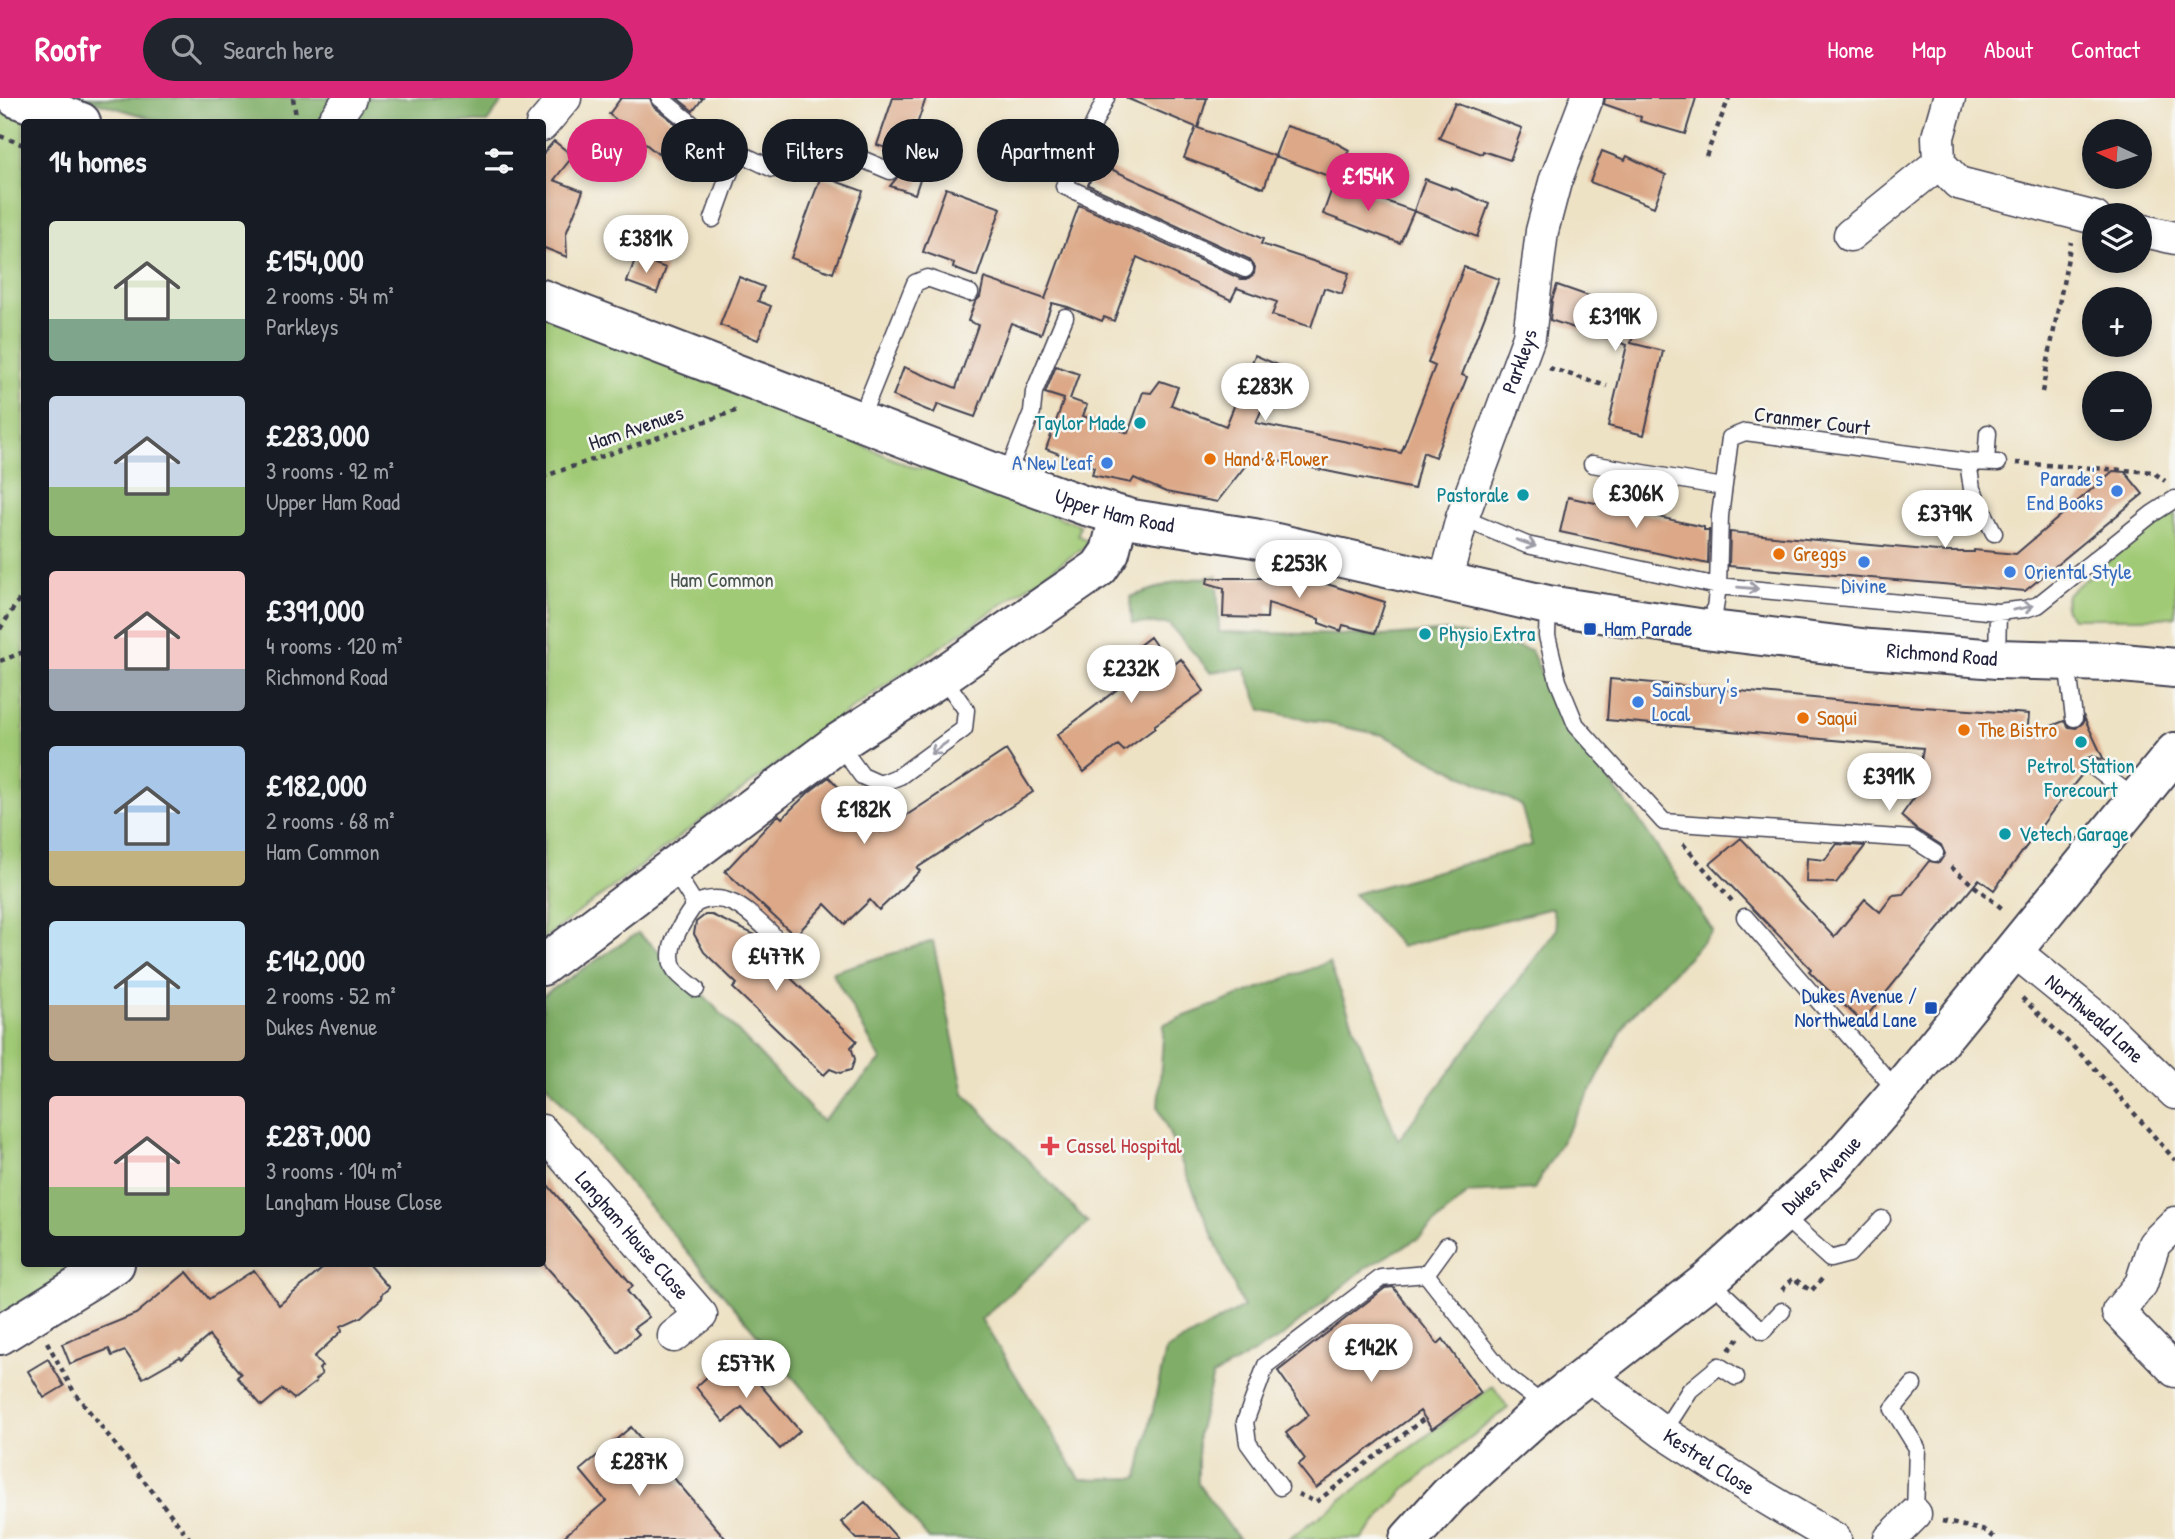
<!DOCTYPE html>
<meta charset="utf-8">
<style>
:root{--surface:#171b24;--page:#20242c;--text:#f1f3f6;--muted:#9ea1a6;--accent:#db2777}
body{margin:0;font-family:"Patrick Hand",sans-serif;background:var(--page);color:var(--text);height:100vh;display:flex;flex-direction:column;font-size:26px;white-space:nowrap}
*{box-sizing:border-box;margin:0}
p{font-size:23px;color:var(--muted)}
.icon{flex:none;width:38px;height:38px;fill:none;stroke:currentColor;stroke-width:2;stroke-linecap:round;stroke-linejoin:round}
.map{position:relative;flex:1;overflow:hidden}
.drawer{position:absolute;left:21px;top:21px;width:525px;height:1148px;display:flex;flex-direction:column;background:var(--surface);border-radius:7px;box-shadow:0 4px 10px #0003}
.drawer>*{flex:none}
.banner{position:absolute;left:567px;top:21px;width:665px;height:63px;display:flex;gap:14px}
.needle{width:46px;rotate:274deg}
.tools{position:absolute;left:2082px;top:21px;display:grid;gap:14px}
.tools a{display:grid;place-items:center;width:70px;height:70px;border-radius:50%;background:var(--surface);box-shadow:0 4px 10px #0003;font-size:35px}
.price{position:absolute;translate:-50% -60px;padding:0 16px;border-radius:24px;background:#fff;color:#222;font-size:23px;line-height:46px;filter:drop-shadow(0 2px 4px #0008)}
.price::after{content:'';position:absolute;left:50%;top:42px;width:21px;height:16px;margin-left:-10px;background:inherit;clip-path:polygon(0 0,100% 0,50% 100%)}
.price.active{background:var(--accent);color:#fff}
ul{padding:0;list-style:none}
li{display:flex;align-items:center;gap:21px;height:175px;padding:0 28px}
li span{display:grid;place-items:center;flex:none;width:196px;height:140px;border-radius:7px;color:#555}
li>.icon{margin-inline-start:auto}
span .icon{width:84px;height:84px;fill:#fffc;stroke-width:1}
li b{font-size:30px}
h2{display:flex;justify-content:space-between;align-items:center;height:84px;padding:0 28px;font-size:30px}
.tag{padding:0 24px;border-radius:32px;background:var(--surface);box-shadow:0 4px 10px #0003;font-size:24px;line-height:63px}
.tag.active{background:var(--accent);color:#fff}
header{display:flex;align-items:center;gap:42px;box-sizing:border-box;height:98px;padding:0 35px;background:var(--accent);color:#fff}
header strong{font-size:33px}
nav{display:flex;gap:38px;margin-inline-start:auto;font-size:24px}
.search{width:490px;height:63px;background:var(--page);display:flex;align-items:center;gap:18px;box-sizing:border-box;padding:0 24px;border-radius:38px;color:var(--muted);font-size:26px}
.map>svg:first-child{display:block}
.green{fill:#a1ca76;stroke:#627658;stroke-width:2}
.forest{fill:#80ae67;stroke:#516851;stroke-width:2}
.building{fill:#dca887}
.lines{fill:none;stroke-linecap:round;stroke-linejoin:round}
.service-casing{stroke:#413f50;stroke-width:19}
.minor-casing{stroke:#413f50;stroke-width:35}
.tertiary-casing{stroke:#413f50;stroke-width:42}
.primary-casing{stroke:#413f50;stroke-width:42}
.path{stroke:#413f50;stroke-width:4.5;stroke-dasharray:5 5;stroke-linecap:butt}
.service{stroke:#fff;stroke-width:16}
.minor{stroke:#fff;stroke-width:32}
.tertiary{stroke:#fff;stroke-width:38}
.primary{stroke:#fff;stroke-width:38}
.oneway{stroke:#9c9ca7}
.culture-dot{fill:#0f9aa8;stroke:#f6f6f2;stroke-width:2.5}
.food-dot{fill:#e8710a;stroke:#f6f6f2;stroke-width:2.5}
.shop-dot{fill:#3f7fe0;stroke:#f6f6f2;stroke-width:2.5}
.transit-dot{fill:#1a4fb4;stroke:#f6f6f2;stroke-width:2.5}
.health-dot{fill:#e0444e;stroke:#f6f6f2;stroke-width:2.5}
.labels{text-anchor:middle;stroke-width:5;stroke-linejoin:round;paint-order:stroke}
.street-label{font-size:21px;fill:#22223b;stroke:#f6f6f2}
.culture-label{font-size:21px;fill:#0d838f;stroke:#f6f6f2;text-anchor:end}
.food-label{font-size:21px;fill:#c56008;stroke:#f6f6f2;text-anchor:start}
.shop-label{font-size:21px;fill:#366cbe;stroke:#f6f6f2;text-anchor:end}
.park-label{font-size:21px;fill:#48544d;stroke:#f6f6f2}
.transit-label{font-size:21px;fill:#164399;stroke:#f6f6f2;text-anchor:start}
.health-label{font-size:21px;fill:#be3a42;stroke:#f6f6f2;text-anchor:start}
</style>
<header>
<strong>Roofr</strong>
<div class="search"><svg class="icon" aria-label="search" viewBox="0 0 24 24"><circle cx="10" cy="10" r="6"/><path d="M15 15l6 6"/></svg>Search here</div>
<nav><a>Home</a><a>Map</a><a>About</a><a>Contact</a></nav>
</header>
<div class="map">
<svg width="2175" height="1441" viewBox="0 0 2175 1441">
<rect width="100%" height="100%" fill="#f6f6f2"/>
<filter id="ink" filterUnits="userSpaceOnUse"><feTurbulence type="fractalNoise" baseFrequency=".0143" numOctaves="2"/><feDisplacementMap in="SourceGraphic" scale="14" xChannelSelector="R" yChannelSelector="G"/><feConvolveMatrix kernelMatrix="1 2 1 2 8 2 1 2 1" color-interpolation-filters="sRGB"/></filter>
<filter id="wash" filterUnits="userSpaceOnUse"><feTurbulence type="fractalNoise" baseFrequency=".00686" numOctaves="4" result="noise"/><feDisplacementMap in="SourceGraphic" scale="28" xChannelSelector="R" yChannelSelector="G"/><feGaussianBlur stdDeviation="1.57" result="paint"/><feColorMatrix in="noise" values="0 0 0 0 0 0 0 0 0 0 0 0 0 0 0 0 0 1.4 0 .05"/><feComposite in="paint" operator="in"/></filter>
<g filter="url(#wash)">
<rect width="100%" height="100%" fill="#eee2c5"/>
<!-- green -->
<path class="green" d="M0,11l38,13h-14v1142h64l-88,54z
M543,213l133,51 233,104 21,4 150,55 -2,10 12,8 -256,178 -291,218z
M2175,410v108l-15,2h-88l-7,-10 2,-14z
M1493,1288l15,22 -102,80 -45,51h-72z"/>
<!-- forest -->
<path class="forest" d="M83,0h422l-18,24h-324z
M1217,478l2,56 169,4 61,-5 82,19 30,68 76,99 76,114 -85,88 -35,68 -59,102 -66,4 -49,45 -55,31 -84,69 -67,38 -15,57v51l41,55h-310l-386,-459 -1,-84 96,-63 43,38 141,150 59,-61 -49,-88 101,-31 31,152 124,130 -107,96 99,160 58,-1 28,-128 77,-43 -85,-200 6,-83 165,-62 69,178 159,-211 -5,-21 -151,39 -47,-53 178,-49 -11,-40 -138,-70 -122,-25 -16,-42 -35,4 -41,-48 -37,-1 -2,-26 48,-16z"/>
<g id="blocks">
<!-- building -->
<path class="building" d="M621,0h29l3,8 27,21 -22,27 -49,-40z
M677,0h26l-10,13z
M893,0h33l-12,35 6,2 -8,22 -35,-12z
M1126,0h81l-9,30 77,28 -11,32 -80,-30 12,-31z
M1605,0h91l-11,36 -45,-13 1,-4 -37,-13z
M1455,5l67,25 -12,32 -27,-9 -1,3 -43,-16z
M1286,28l43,13 20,11 -13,29 -61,-23z
M554,43l19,15 -19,24 29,11 -17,43 1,23 -25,-10v-92z
M1602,53l23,9 2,-4 39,19 -12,32 -64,-25z
M1098,65l165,76 -2,5 88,29 -7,21 -18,-6 -13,39 -39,-12 5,-13 -40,-14 -6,12 -94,-43 -23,64 -10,-4 -2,4 -34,-14 -16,-4 -11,31 -30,-11 -36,94 -37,-13 -4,9 -41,-17 11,-29 52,21 22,-63 -10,-4 7,-19 5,-5 4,-19 61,21 34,-94 162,74h6l7,-5 1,-7 -6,-8 -161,-74z
M898,66l24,9 -7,21 -25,-8 10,-12z
M821,78l42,15 -30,82 -42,-15z
M1425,81l26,10v-2l38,17 -12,33 -63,-26z
M1334,85l80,28 -14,32 -77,-29z
M946,90l55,20 -24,69 -24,-9 1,-5 -31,-11z
M636,159l30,11 -9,25 -30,-11z
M1464,169l35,12 -37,96 5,2 -32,80 -12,-5 -9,37 -161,-33 -36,46 -51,-10 -32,-14 -3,5 -39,-8 2,-8 -48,-18 18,-50 -19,-6 11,-27 23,8 -9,25 17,6 -4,11 45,17 15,-41 8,1 9,-12 18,6 -7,18 55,21 29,-71 25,11 -24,57 145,30 34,-87 -7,-3z
M739,179l25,10 -6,14 13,5 -13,34 -38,-15z
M1557,187l83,29 -9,29 32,8 -19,84 -36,-9 19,-81 -77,-25 2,-20z
M2113,373l12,1 18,22 -118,97 -296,-25 1,-34 218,20h26v-2l42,4z
M1568,399l136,30v3h5l-1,34 -148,-32z
M1269,468l116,36 -10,31 -32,-8 -2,6 -22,-8v-4l-51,-16 -1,15 -44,-1 1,-29 -17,-5 1,-5h61z
M1150,539l21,30 10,-8 23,32 -49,34v3l-31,23 -6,-6 -34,27 -27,-37 67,-51 -13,-17z
M1610,581l268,25 151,10 -2,22 37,-15 5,6 7,1 7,-5 1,-6 20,43 -11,-4 -9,3 -2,6 2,7 -30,37 -60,81 -15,-11 -117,143 -38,-36 -15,-15 2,-2 -101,-105 31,-26 93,99 31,-38 15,13 13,-17 10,-1 26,-33 10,2 6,-9 -4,-9 -25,-16 -15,-13 15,-21 7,-47 -316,-28z
M1006,652l27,42 -116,76 3,3 -41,39 -9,-10 -25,24 -20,-20 -30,32 -70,-65 49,-52 5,-4 3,3 27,-26 20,-15 52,55z
M1837,746l28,2 -29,37 -30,-1 1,-24 18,2z
M705,817h7l48,22 9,7h6l15,7 -13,14 80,76 -6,6 4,12 -4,11 -11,3 -10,-4 -6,6 -91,-87 4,-4 -33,-32 -10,-18 2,-12z
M542,1080l91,108 -6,5 22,26 -15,11 5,6 -21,19 -39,-50 -37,-41z
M328,1166h40l21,24 -8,7 1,3 -21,19 -20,9 1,5 -28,26 8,9 -3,3 3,5 -7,6 1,2 -22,17 -12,-10 -20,17 -25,-29 4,-3 -32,-38 -27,23 -2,-2 -37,21 -18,-27 -13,5 -3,-7 -39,15 -8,-20 74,-30 51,-42 22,27 45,-29 25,35z
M1393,1189l45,57 5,-5 38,54 -49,36 -12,-18 -104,77 -18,-23 7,-6 -19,-26 23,-18 -31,-44 107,-83z
M733,1255l67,78 -20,18 -38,-42 -18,15 -28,-35z
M48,1261l16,27 -20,12 -16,-27z
M631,1329l53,63 42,49h-165l45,-38 -26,-31z
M865,1404l33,37h-41l-16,-17z"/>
</g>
</g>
<g filter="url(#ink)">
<use href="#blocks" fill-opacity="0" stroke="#413f50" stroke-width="2"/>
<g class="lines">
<!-- service casing -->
<g class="service-casing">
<path id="service" d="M660,0l37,30 40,24 36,17 14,-3 21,-18 16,-5 66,28
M1106,0l-42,88 181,83
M713,121l24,-67
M859,324l56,-139 12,-5 43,15
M1968,364l4,27 22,44
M1986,364l2,-29
M1592,366l131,23
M1006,379l26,-65 2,-20 31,-75
M1462,420l65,27 191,41 280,26 27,-3 13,-4 114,-91 23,-15
M1548,507l-1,31 11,45 18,44 88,97 249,17 22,14
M1712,532l6,-44 2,-70 10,-78 15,-6 223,30 30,1
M1997,560l1,-46
M2067,563l7,57
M838,645l24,33 18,8 20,-8 64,-47 2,-19 -24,-34
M2092,668l45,34
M673,771l22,35c-11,16 -33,46 -20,66 5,7 14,13 21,19
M695,806c32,-16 54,9 77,30
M1745,819l153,175
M1782,1117l48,44 19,-5 33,-35
M1447,1147l-21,29 80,102 40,31
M1709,1182l54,51 19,-20
M1913,1287l-20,24 24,39 -2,66
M1663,1334l27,-42 29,-24 17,11
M1280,1389l-32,-44 -3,-21 21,-57 115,-87 45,-4"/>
</g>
<!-- minor casing -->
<g class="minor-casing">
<g id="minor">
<path d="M1949,0l-11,39 1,26 19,20 137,35"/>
<path d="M333,24l17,-24"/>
<path d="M542,27l23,-27"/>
<path d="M2140,132l35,8"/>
<path d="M1850,137l89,-72"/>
<path id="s1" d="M1445,484l17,-64 67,-181 13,-106 13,-49 32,-84"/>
<path id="s2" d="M2012,851l91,74 72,70"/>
<path id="s3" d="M542,1033l159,184 -27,21"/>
<path d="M2175,1125l-21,21 -13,40 -23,28 57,59"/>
<path id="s4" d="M1588,1277l75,57 88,57 84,50"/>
<path d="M1890,1441l25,-25"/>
</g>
</g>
<!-- tertiary casing -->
<g class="tertiary-casing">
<g id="tertiary">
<path d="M542,868l296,-223 104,-67 157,-108 11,-16 9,-36"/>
<path d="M0,1237l115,-71"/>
<path id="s5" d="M1409,1441l40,-44 97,-88 163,-127 121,-110 68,-78 277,-340"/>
</g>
</g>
<!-- primary casing -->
<g class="primary-casing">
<g id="primary">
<path d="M16,0l65,24"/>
<path id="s6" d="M542,201l464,178 77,28 49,14 122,19 294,67 164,25 158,19 127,10 115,3 63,6"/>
</g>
</g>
<!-- path -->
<path class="path" d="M293,0l4,24
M0,38l24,9
M1706,58l23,-58
M1549,270l58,18
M2042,294l29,-150
M2016,365l137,9 12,9
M542,379l196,-67
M0,531l24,-37
M0,563l24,-9
M1683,746l49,57
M1951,769l53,43
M2022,900l69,66 84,96
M1782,1192l11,-12 18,13 11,-12
M47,1244l27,50 116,147
M1729,1252l12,-14
M1298,1396l18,8 109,-84
M1942,1423l44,10 10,8"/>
<!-- service -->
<use href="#service" class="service"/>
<!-- minor -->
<use href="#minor" class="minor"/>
<!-- tertiary -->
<use href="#tertiary" class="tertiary"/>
<!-- primary -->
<use href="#primary" class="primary"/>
</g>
<!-- one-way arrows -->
<defs><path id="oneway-shaft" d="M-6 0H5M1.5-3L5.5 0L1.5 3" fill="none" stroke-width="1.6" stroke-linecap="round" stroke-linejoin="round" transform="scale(1.75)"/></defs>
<g class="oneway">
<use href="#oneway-shaft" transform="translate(1526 445) rotate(19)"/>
<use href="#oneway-shaft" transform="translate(1748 490) rotate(5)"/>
<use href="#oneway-shaft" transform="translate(2023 510) rotate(-11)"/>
<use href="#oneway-shaft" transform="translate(939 650) rotate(144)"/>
</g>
</g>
<!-- markers -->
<g class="culture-dot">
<circle cx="1140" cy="325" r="7"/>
<circle cx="1523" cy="397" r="7"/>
<circle cx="1425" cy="536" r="7"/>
<circle cx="2081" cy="644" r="7"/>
<circle cx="2005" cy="736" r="7"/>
</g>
<g class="food-dot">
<circle cx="1210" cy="361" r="7"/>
<circle cx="1779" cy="456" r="7"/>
<circle cx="1803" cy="620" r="7"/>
<circle cx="1964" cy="632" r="7"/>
</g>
<g class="shop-dot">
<circle cx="1107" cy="365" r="7"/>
<circle cx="2117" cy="393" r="7"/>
<circle cx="1864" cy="464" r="7"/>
<circle cx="2010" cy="474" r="7"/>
<circle cx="1638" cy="604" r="7"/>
</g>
<g class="transit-dot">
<rect x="1583" y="524" width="14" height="14" rx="3.5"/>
<rect x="1924" y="903" width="14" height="14" rx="3.5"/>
</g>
<path class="health-dot" d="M1046.5 1037.5h7v7h7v7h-7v7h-7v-7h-7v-7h7z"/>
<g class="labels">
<!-- street labels -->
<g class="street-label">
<text dy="7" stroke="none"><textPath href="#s1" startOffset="233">Parkleys</textPath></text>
<text transform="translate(1812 323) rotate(7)" y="7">Cranmer Court</text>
<text transform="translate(636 330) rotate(-19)" y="7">Ham Avenues</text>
<text dy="7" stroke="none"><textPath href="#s6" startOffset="611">Upper Ham Road</textPath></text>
<text dy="7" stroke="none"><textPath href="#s6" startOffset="1452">Richmond Road</textPath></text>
<text dy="7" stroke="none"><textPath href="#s2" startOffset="108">Northweald Lane</textPath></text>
<text dy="7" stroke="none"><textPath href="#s5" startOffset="551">Dukes Avenue</textPath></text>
<text dy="7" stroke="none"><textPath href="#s3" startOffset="138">Langham House Close</textPath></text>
<text dy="7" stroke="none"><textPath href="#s4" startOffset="149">Kestrel Close</textPath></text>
</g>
<!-- culture labels -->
<g class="culture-label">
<text x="1126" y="332">Taylor Made</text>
<text x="1509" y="404">Pastorale</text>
<text x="1439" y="543" text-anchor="start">Physio Extra</text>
<text x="2081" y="675" text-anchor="middle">Petrol Station<tspan x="2081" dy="24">Forecourt</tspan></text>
<text x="2019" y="743" text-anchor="start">Vetech Garage</text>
</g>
<!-- food labels -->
<g class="food-label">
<text x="1224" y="368">Hand &amp; Flower</text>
<text x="1793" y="463">Greggs</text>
<text x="1817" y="627">Saqui</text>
<text x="1978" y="639">The Bistro</text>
</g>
<!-- shop labels -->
<g class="shop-label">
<text x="1093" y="372">A New Leaf</text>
<text x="2103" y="388">Parade's<tspan x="2103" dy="24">End Books</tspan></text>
<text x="2024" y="481" text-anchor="start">Oriental Style</text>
<text x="1864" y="495" text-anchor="middle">Divine</text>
<text x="1652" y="599" text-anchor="start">Sainsbury's<tspan x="1652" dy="24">Local</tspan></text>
</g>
<!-- park labels -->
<g class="park-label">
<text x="722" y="489">Ham Common</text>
</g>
<!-- transit labels -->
<g class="transit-label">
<text x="1604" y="538">Ham Parade</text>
<text x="1917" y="905" text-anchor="end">Dukes Avenue /<tspan x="1917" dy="24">Northweald Lane</tspan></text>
</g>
<!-- health labels -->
<g class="health-label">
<text x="1066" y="1055">Cassel Hospital</text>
</g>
</g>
</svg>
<div class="tools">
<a><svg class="needle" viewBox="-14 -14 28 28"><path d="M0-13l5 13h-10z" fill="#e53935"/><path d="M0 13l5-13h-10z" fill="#9ea1a6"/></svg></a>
<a><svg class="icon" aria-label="layers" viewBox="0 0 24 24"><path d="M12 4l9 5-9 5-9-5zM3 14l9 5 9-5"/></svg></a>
<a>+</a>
<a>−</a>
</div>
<b class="price active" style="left:1368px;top:115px">£154K</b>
<b class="price" style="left:646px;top:177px">£381K</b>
<b class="price" style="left:1615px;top:255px">£319K</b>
<b class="price" style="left:1265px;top:325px">£283K</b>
<b class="price" style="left:1636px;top:432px">£306K</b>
<b class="price" style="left:1945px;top:452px">£379K</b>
<b class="price" style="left:1299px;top:502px">£253K</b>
<b class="price" style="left:1131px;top:607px">£232K</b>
<b class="price" style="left:1889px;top:715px">£391K</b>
<b class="price" style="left:864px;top:748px">£182K</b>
<b class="price" style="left:776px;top:895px">£477K</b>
<b class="price" style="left:1371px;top:1286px">£142K</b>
<b class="price" style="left:746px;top:1302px">£577K</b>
<b class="price" style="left:639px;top:1400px">£287K</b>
<div class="banner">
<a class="tag active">Buy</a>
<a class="tag">Rent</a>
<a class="tag">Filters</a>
<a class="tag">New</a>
<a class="tag">Apartment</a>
</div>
<section class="drawer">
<h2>14 homes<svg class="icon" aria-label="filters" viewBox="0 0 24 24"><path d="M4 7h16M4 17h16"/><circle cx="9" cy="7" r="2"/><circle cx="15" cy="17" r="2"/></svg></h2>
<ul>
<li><span style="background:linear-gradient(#dfe7d0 70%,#7fa58c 0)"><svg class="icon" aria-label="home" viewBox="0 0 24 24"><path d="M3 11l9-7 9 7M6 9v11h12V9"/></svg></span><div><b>£154,000</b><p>2 rooms · 54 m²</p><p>Parkleys</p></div></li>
<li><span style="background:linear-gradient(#c9d6e8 65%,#8fb573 0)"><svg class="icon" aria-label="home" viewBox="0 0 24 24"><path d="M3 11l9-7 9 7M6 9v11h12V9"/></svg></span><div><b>£283,000</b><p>3 rooms · 92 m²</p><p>Upper Ham Road</p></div></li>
<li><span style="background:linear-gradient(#f6c9c9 70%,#9aa5b1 0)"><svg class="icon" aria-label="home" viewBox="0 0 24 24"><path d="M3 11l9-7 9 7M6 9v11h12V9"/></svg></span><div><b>£391,000</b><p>4 rooms · 120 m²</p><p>Richmond Road</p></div></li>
<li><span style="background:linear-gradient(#a9c7e8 75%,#c2b280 0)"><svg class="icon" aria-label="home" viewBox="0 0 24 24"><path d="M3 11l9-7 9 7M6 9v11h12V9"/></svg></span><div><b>£182,000</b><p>2 rooms · 68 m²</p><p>Ham Common</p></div></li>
<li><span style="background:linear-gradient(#bfe0f5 60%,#b9a48a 0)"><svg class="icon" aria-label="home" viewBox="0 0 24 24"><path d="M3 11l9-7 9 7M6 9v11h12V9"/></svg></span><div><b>£142,000</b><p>2 rooms · 52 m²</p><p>Dukes Avenue</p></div></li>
<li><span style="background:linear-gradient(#f6c9c9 65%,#8fb573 0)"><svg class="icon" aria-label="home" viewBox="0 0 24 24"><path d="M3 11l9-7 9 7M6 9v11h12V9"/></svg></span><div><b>£287,000</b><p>3 rooms · 104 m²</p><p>Langham House Close</p></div></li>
</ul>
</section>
</div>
